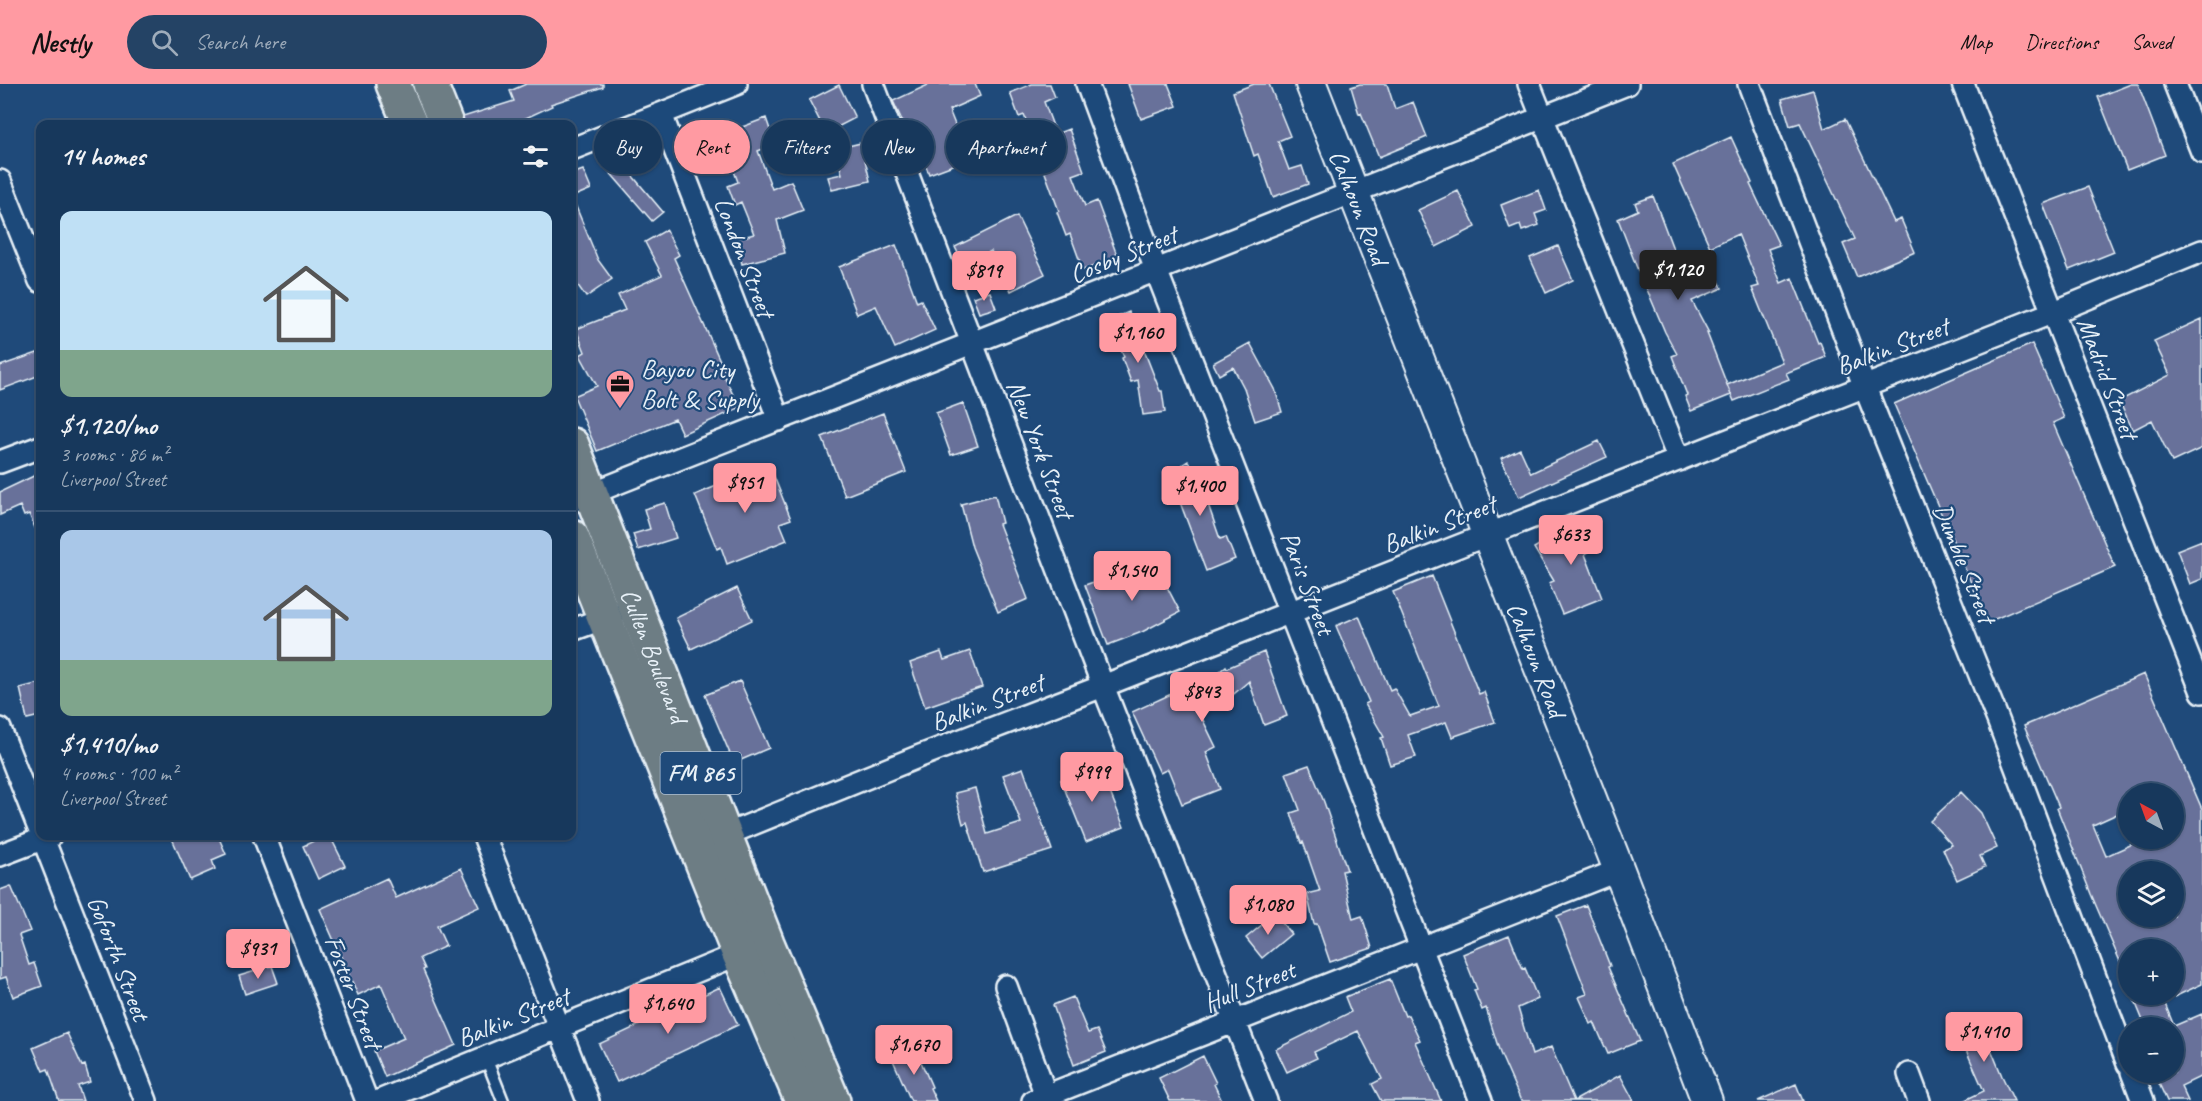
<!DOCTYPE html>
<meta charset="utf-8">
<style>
:root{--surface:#17385c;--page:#244365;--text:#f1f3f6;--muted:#9eacbb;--line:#365272;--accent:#ff9aa2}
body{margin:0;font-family:Caveat,sans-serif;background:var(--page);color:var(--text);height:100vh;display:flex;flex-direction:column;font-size:22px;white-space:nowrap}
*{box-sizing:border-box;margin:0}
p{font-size:20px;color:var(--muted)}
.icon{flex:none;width:33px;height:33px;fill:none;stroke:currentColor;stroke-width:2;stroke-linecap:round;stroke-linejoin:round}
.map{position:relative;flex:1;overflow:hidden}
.details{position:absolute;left:36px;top:36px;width:540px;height:720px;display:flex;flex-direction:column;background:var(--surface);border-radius:12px;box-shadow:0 2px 4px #0004,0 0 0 2px var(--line)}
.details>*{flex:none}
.top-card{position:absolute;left:594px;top:36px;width:570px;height:54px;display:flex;gap:12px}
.needle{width:39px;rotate:319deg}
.fabs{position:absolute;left:2118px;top:699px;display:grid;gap:12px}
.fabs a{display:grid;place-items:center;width:66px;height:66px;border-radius:50%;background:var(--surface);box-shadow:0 2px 4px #0004,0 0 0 2px var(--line);font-size:30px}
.price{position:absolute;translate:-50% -51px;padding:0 14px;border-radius:6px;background:var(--accent);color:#111;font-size:20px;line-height:39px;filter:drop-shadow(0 2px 3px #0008)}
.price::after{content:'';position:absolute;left:50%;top:36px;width:18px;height:14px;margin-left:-9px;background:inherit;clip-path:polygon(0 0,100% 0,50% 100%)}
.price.on{background:#222;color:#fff}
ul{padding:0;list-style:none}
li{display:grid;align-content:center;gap:12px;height:318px;padding:0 24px}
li+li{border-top:2px solid var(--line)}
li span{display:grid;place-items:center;height:186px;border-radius:12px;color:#555}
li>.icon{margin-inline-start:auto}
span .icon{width:108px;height:108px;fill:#fffc;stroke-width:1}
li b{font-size:26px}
h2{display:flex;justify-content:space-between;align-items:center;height:72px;padding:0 24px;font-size:26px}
.chip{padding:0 21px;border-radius:27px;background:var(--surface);box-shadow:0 2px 4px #0004,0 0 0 2px var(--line);font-size:21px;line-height:54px}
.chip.on{background:var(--accent);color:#111}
header{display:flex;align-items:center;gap:36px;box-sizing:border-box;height:84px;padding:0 30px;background:var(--accent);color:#111}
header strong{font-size:28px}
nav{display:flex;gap:33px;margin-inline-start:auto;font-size:21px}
.search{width:420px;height:54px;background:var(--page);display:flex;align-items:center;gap:15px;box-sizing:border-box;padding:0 21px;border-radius:33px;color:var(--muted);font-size:22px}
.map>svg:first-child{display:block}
.building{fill:#67719a;stroke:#e8f1f8;stroke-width:1.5;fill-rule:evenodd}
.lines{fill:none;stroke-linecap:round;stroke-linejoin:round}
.lane-casing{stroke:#e8f1f8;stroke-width:15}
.street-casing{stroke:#e8f1f8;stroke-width:26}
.secondary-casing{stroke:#e8f1f8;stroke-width:34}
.primary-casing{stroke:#e8f1f8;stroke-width:38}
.lane{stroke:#1f4a7a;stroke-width:10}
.street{stroke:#1f4a7a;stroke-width:21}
.secondary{stroke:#1f4a7a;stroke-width:30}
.primary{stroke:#6d7d84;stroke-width:33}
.labels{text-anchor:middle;stroke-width:4.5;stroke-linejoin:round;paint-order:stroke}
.shield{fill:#1f4a7a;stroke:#acbfd2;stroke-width:1.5}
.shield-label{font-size:24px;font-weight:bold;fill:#e8f1f8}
.street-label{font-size:26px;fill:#e8f1f8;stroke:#1f4a7a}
.poi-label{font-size:26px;fill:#e8f1f8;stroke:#1f4a7a;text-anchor:start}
</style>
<header>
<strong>Nestly</strong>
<div class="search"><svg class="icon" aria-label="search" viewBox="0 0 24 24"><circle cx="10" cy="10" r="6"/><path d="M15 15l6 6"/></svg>Search here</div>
<nav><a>Map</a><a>Directions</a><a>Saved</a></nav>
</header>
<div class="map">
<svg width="2202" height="1017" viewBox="0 0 2202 1017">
<rect width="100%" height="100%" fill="#1f4a7a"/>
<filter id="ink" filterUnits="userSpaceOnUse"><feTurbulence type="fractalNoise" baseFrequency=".0167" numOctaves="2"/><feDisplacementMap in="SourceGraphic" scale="12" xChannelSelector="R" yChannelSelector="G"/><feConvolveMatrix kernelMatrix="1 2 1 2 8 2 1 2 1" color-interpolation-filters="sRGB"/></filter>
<g filter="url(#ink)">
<!-- building -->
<path class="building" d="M526,0h77v3l-52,17 1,2 -39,18h-49l-1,-7 51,-16 -4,-10z
M930,0h45l5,12 -31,14 20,49 -40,15 -18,-48 -5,3 -13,-28z
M1032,0h18l5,13 -11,5 12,32 13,-5 15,42 -11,4 12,31 12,-5 21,57 -35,12 -13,-36 -4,2 -9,-24 2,-1 -35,-96 -5,2 -9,-24z
M1128,0h40l9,22 -36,13z
M1254,0h15l21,52 -12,5 11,29 13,-4 6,18 -35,13 -15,-43 -4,2 -21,-64z
M1360,0h27l8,25 18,-7 14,35 -48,20 -18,-44 -2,1 -8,-27z
M2131,0h7l27,71 -38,15 -29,-73z
M839,1l16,33 -29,15 -17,-33z
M1813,6l11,39 21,-10 49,103 7,-3 14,33 -58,25 -14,-33 12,-5 -55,-116 -10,3 -8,-27z
M766,34l9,26 -17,7 14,38 19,-8 12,29 -26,10 8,33 -43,11 -6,-25 18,-5 -13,-32 -6,3 -7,-19 10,-4 -17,-47z
M1731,53l21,46 -2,1 29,61 -11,4 13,34 11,-5 26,65 2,-1 6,15 -40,16 3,6 -55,22 -7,-16 55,-23 -30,-74 7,-2 -21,-52 -28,13 -37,-83z
M861,59l9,38 -38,9 -4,-13 14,-3 -7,-25z
M631,64l13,15 -13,11 32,38 -11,9 -45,-52z
M583,86l8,19 -19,8v-23z
M2088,103l26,65 -45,18 -26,-66z
M1539,106l7,20 -11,4 4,11 -17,6 -2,-6 -10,4 -9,-24z
M1458,107l18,36 -40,20 -18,-37z
M1653,112l25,66 28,-12 16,38 -30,13 17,32h-2l24,62 -40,16 -6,-15 2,-1 -15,-39 5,-2 -12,-22 -25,-59h-1l-21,-54 20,-9 -3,-7z
M572,113l26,63 14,19 -26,18 -14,-20v-13l4,-4 -4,-12z
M1017,132l28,58 -34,17 -20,-40 -27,14 -9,-18z
M666,146l13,25 -5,3 52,116 -2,1 15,33 -57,26 -7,-15 -78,32 -23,-55 23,-10 -17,-31 5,-3 -9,-23 49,-19 -7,-15 44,-20 -17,-33z
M896,161l21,57 4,-2 14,30 -40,18 -19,-42 -19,8 -18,-47z
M1558,162l15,34 -27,13 -16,-35z
M990,208l6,16 -17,5 -6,-16z
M1129,228l31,79h2l3,21 -22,3 -5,-35 -7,2 -9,-24 2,-1 -16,-36z
M2202,235v129l-30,14 -20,-42 -19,10 -14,-29 51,-26 -16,-34z
M1250,259l25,46 7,23 -27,9 -11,-33 -11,-21 -14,8 -6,-12z
M2032,260l32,74 -11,5 62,144 -127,55 -94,-218z
M40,268v23l-40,15v-24z
M963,319l15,43 -27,9 -15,-42z
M883,329l23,59 -61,24 -23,-59z
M1599,357l8,16 -88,40 -18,-39 19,-9 11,24z
M1188,377l11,17 21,61 6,-2 9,22 -29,12 -28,-74 -13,-21z
M769,380l22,55 -11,4 7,17 -60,24 -6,-17 -4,2 -22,-54z
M40,389v66l-11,-25 -5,2 -4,-10 -20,9v-23z
M995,411l7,28 -3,1 29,75 -30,13 -26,-65 -11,-43z
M665,419l11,35 -38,12 -5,-16 17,-5 -6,-20z
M1584,434l16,27 -15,9 17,44 -40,16 -13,-31 5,-2 -20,-33z
M2202,456v39l-12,5 -13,-34z
M1152,474l28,54 -38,20 -34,13 -23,-60 28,-10 1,3z
M1432,492l47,118 5,-2 11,30 -43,15 -6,-15 -38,13 8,22 -26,8 -9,-27 3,-1 -19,-33 4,-2 -33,-76 23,-10 31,74 4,-2 16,28 29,-10 -46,-114z
M737,504l15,32 -61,29 -15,-31z
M970,567l12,36 -57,20 -15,-44 31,-11 3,8z
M1264,568l23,64 -23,9 -15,-44 -27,23 -22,10 16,33 -10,5 14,37 -38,15 -14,-35 -8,4 -28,-61 87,-40 7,-6 1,2z
M2144,590l58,135v175l-28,13v-47h-46v30l-37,-86 -34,-86 2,-1 -35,-81zM2128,710h46v18l5,12 -5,3v11h-28l-40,18 -13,-31 35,-16zM2128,788h46v44h-46z
M740,597l29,67 -35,15 -29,-68z
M40,599v33l-13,3 -7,-31z
M1086,679l4,11 11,-4 23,57 -38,15 -25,-62 11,-4 -3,-6z
M1309,681l15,37 23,68 -5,1 11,48 9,-3 10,32 -42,14 -13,-38h-3l-7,-30 13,-3 -17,-49 -2,1 -10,-30 9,-3 -14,-37z
M1023,684l29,82 -69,22 -16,-50 -4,2 -8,-31 20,-5 12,46 34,-11 -18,-48z
M1961,708l20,21 16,35 -17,8 5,11 -28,13 -14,-31 9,-4 -22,-24z
M171,752h47l8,18 -14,6 3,9 -25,11z
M314,752h16l15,30 -27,13 -15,-33 13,-6z
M461,784l18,39 -42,19 9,20 -26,12 5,11 -2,1 33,75 -71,32 -11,-26 30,-13 -23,-54 -23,11 -38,-86 67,-31 9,20z
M11,802l19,45 -11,4 10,30 5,-2 8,23 -29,11 -7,-20 -6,2v-89z
M1586,821l24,61 -2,1 32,74 -32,13 -14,-32 -3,2 -12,-27 8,-3 -30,-78z
M1275,830l16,20 -29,24 -16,-20z
M1509,851l14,34 2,-1 13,31 -20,9 14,47 19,-8 23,54h-53l-21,-48 -14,-45 -4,2 -8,-20 3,-1 -14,-35z
M272,882l6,17 -33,11 -6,-18z
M1390,895l15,37 3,-1 12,25 -5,2 26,59h-60l-9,-17 10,-5 -24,-48 -44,21 3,6 -30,14 -11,-23 75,-37 -6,-15z
M720,903l18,38 -121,57 -18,-38z
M2132,910h29l13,32 28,-12v62l-21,10 7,15h-21l-11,-24 10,-5h8v-44h-28z
M1073,913l15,36 9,-3 9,22 -32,13 -21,-60z
M1977,931l25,61 12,25h-51l21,-10 -18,-41 3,-1 -12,-26z
M67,949l15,33 3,-1 5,17 -12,4 5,15h-24l-11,-32 -5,2 -10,-23z
M915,964l17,39 -2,1 6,13h-25l-19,-43z
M1203,972l13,27 -2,1 8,17h-52l-11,-23z
M1620,991l14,26h-60z
M1796,1000l7,17h-45z"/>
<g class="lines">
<!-- lane casing -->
<g class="lane-casing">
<path id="lane" d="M486,974l17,43"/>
</g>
<!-- street casing -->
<g class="street-casing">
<path id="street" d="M873,0l230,602 163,415
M1087,0l69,186 325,831
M1529,0l150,376
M1749,0l115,301 134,335 130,344
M1963,0l239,608
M2175,0l27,68
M661,30l118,306
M572,65l164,-65
M0,97l40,100
M0,378l40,-15
M572,417l1055,-417
M572,546l44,-16
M0,645l40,102
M42,752l104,265
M264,752l103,265
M484,752l104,265
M713,756l207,-84 183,-70 951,-374 148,-61
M0,771l50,-19
M1006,902l42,115
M2132,988l11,29
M1909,990l10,27
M379,1017l372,-152
M1033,1017l586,-231"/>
</g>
<!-- secondary casing -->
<g class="secondary-casing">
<g id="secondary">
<path id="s1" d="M1311,0l308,786 88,231"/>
</g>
</g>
<!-- primary casing -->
<g class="primary-casing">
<g id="primary">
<path d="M393,0l17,40"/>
<path d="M430,0l16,40"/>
<path id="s2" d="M572,361l195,498 66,158"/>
<path d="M572,453l167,417 63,147"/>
</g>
</g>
<!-- lane -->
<use href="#lane" class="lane"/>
<!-- street -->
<use href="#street" class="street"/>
<!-- secondary -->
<use href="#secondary" class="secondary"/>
<!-- primary -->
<use href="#primary" class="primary"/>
</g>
</g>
<!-- icons -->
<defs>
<g id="office-pin" transform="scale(1.5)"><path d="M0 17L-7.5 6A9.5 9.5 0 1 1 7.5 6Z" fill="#ff9aa2" stroke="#1f4a7a"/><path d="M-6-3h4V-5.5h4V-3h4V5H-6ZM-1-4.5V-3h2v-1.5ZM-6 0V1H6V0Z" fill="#111"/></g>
</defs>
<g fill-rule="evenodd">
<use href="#office-pin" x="620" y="300"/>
</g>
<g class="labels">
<!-- shield labels -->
<rect class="shield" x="660.5" y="668" width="81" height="42" rx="4.5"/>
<g class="shield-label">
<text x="701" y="697">FM 865</text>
</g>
<!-- street labels -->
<g class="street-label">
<text dy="9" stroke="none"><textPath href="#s1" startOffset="132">Calhoun Road</textPath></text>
<text transform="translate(1123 170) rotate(-22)" y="9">Cosby Street</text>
<text transform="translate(745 173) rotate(69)" y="9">London Street</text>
<text transform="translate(1892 262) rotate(-21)" y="9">Balkin Street</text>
<text transform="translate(2108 294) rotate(69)" y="9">Madrid Street</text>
<text transform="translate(1041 365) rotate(69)" y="9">New York Street</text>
<text transform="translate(1439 440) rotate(-21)" y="9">Balkin Street</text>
<text transform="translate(1965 479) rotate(68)" y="9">Dumble Street</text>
<text transform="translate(1308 499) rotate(69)" y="9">Paris Street</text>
<text dy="9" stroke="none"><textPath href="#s2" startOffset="226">Cullen Boulevard</textPath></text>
<text dy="9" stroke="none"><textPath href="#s1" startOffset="618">Calhoun Road</textPath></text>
<text transform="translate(987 618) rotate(-21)" y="9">Balkin Street</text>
<text transform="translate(119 874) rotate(69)" y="9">Goforth Street</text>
<text transform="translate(1249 902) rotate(-22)" y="9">Hull Street</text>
<text transform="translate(354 908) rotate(69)" y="9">Foster Street</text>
<text transform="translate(513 933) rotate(-22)" y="9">Balkin Street</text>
</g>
<!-- poi labels -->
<g class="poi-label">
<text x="641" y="294">Bayou City<tspan x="641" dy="30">Bolt &amp; Supply</tspan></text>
</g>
</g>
</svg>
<div class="fabs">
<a><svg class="needle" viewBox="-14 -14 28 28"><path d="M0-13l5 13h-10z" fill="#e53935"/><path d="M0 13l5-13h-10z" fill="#9eacbb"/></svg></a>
<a><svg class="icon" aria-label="layers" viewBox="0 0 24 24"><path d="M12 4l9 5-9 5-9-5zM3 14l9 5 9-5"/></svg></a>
<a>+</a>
<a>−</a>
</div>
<b class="price on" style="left:1678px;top:217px">$1,120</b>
<b class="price" style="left:984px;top:218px">$819</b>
<b class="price" style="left:1138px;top:280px">$1,160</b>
<b class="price" style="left:745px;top:430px">$951</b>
<b class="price" style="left:1200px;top:433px">$1,400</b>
<b class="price" style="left:1571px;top:482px">$633</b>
<b class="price" style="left:1132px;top:518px">$1,540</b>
<b class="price" style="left:1202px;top:639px">$843</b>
<b class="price" style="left:1092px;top:719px">$999</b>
<b class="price" style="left:1268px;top:852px">$1,080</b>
<b class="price" style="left:258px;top:896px">$931</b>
<b class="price" style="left:668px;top:951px">$1,640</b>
<b class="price" style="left:1984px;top:979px">$1,410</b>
<b class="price" style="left:914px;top:992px">$1,670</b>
<div class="top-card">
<a class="chip">Buy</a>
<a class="chip on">Rent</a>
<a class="chip">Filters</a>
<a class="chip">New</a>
<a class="chip">Apartment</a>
</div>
<section class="details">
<h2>14 homes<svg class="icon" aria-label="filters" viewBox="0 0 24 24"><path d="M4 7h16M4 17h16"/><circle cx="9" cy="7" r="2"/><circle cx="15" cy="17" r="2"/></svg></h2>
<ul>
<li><span style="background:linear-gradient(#bfe0f5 75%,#7fa58c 0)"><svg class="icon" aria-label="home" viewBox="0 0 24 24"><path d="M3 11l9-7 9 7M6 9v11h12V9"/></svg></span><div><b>$1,120/mo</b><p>3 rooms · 86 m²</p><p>Liverpool Street</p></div></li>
<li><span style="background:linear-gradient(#a9c7e8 70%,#7fa58c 0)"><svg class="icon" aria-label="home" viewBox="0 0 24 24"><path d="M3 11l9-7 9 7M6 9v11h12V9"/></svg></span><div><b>$1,410/mo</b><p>4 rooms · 100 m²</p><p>Liverpool Street</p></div></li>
</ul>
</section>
</div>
